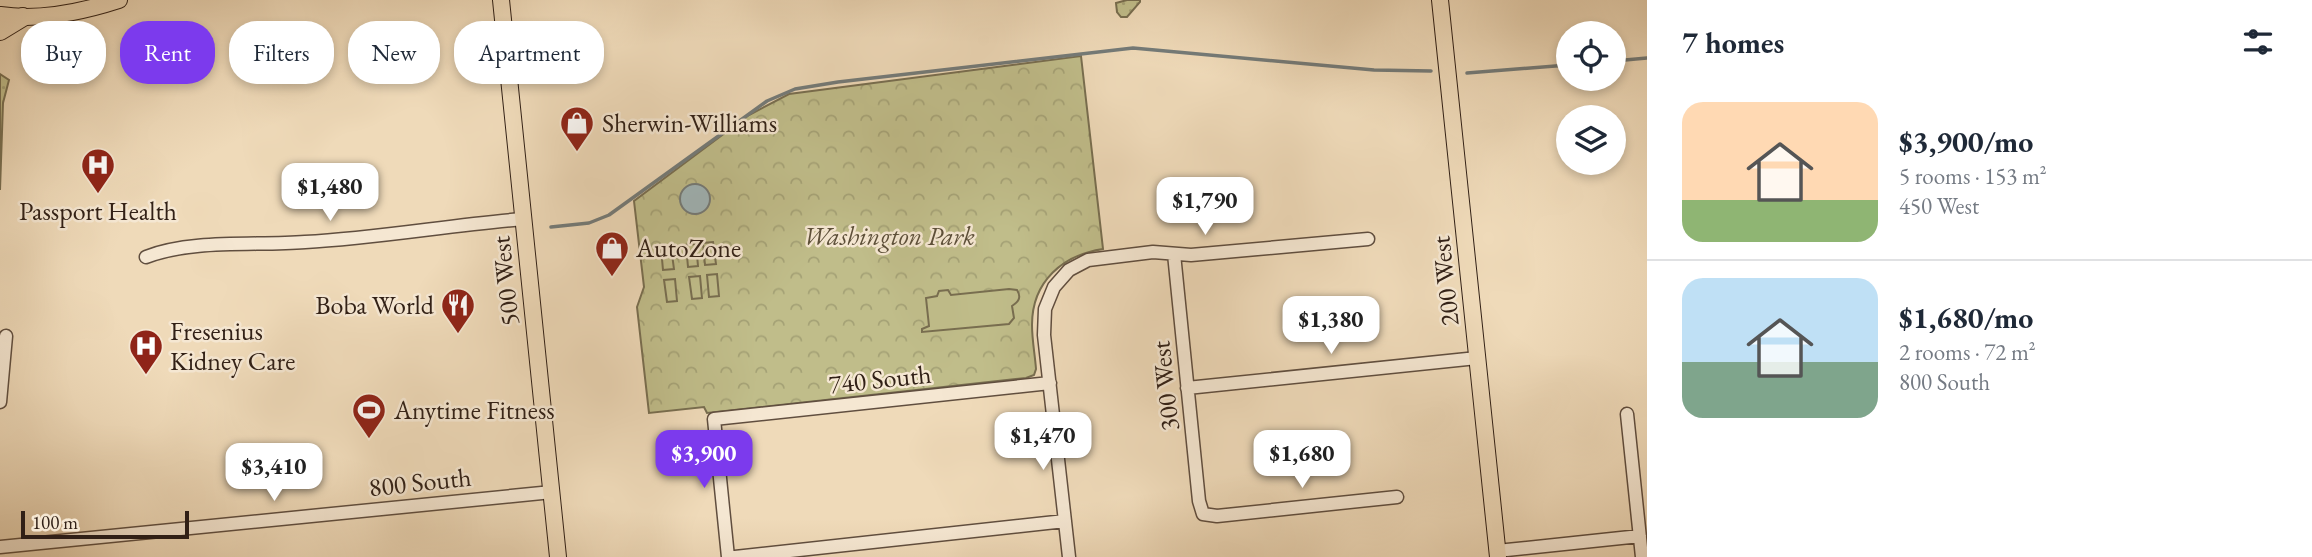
<!DOCTYPE html>
<meta charset="utf-8">
<style>
:root{--surface:#fff;--page:#f2f2f3;--text:#1f2937;--muted:#747a83;--line:#e0e1e3;--accent:#7c3aed}
body{margin:0;font-family:"EB Garamond",serif;background:var(--page);color:var(--text);height:100vh;display:flex;flex-direction:column;font-size:26px;white-space:nowrap}
*{box-sizing:border-box;margin:0}
p{font-size:23px;color:var(--muted)}
.icon{flex:none;width:38px;height:38px;fill:none;stroke:currentColor;stroke-width:2;stroke-linecap:round;stroke-linejoin:round}
.map{position:relative;flex:1;overflow:hidden}
.drawer{display:flex;flex-direction:column;background:var(--surface);width:665px}
.drawer>*{flex:none}
.banner{position:absolute;left:21px;top:21px;width:665px;height:63px;display:flex;gap:14px}
.tools{position:absolute;left:1556px;top:21px;display:grid;gap:14px}
.tools a{display:grid;place-items:center;width:70px;height:70px;border-radius:50%;background:var(--surface);box-shadow:0 4px 10px #0003;font-size:35px}
.scale{position:absolute;left:21px;bottom:18px;width:168px;box-sizing:border-box;padding-left:7px;border:4px solid #312016;border-top:0;font-size:19px;line-height:24px;white-space:nowrap;color:#312016;-webkit-text-stroke:5px #f5e7d2;paint-order:stroke}
.price{position:absolute;translate:-50% -60px;padding:0 16px;border-radius:14px;background:#fff;color:#222;font-size:23px;line-height:46px;filter:drop-shadow(0 2px 4px #0008)}
.price::after{content:'';position:absolute;left:50%;top:42px;width:21px;height:16px;margin-left:-10px;background:inherit;clip-path:polygon(0 0,100% 0,50% 100%)}
.price.on{background:var(--accent);color:#fff}
ul{padding:0;list-style:none}
li{display:flex;align-items:center;gap:21px;height:175px;padding:0 35px}
li+li{border-top:2px solid var(--line)}
li span{display:grid;place-items:center;flex:none;width:196px;height:140px;border-radius:21px;color:#555}
li>.icon{margin-inline-start:auto}
span .icon{width:84px;height:84px;fill:#fffc;stroke-width:1}
li b{font-size:30px}
h2{display:flex;justify-content:space-between;align-items:center;height:84px;padding:0 35px;font-size:30px}
.tag{padding:0 24px;border-radius:28px;background:var(--surface);box-shadow:0 4px 10px #0003;font-size:24px;line-height:63px}
.tag.on{background:var(--accent);color:#fff}
main{display:flex;flex:1;min-height:0}
.map>svg:first-child{display:block}
.grass{fill:url(#grass-dots);stroke:#786e50;stroke-width:2}
.forest{fill:url(#forest-crowns);stroke:#786e50;stroke-width:2}
.pitch{fill:#c0bd8a;stroke:#786e50;stroke-width:2}
.water{fill:#a0b7bb;stroke:#747b79;stroke-width:2}
.lines{fill:none;stroke-linecap:round;stroke-linejoin:round}
.stream{stroke:#747b79;stroke-width:3.5}
.minor-casing{stroke:#604e3f;stroke-width:15}
.major-casing{stroke:#312016;stroke-width:18}
.highway-casing{stroke:#312016;stroke-width:20}
.minor{stroke:#f5e7d2;stroke-width:12}
.major{stroke:#efdab9;stroke-width:16}
.highway{stroke:#efdab9;stroke-width:18}
.labels{text-anchor:middle;stroke-width:5;stroke-linejoin:round;paint-order:stroke}
.poi-label{font-size:26px;fill:#312016;stroke:#f5e7d2;text-anchor:start}
.park-label{font-size:26px;font-style:italic;fill:#5c4f39;stroke:#f5e7d2}
.street-label{font-size:26px;fill:#312016;stroke:#f5e7d2}
</style>
<main>
<div class="map">
<svg width="1647" height="557" viewBox="0 0 1647 557">
<defs>
<pattern id="grass-dots" width="8" height="8" patternUnits="userSpaceOnUse" patternTransform="scale(1.75)"><rect width="8" height="8" fill="#c0bd8a"/><path d="M2 2h.1M6 6h.1" fill="none" stroke="#a5a276" stroke-width="1.8" stroke-linecap="round"/></pattern>
<pattern id="forest-crowns" width="20" height="18" patternUnits="userSpaceOnUse" patternTransform="scale(1.75)"><rect width="20" height="18" fill="#c0bd8a"/><path d="M2 6a3 3 0 1 1 6 0M12 15a3 3 0 1 1 6 0" fill="none" stroke="#a5a276"/></pattern>
</defs>
<rect width="100%" height="100%" fill="#efdab9"/>
<filter id="stains"><feTurbulence type="fractalNoise" baseFrequency=".00286" numOctaves="4"/><feColorMatrix values="0 0 0 0 .2 0 0 0 0 .09 0 0 0 0 .02 0 0 0 .5 -.17"/></filter>
<radialGradient id="worn" r=".72"><stop offset=".6" stop-color="#630" stop-opacity="0"/><stop offset="1" stop-color="#630" stop-opacity=".3"/></radialGradient>
<!-- grass -->
<path class="grass" d="M1127,0h13v2l-13,15h-6l-4,-5 -1,-9z
M0,74l9,6 -6,23 -3,87z"/>
<!-- forest -->
<path class="forest" d="M1081,56l22,193c-40,6 -71,32 -71,76 0,15 3,30 4,44l-2,6 -8,3 -319,35 -3,-6 -55,6 -12,-106 7,-20 -10,-86 115,-86 40,-21z"/>
<!-- pitch -->
<path class="pitch" d="M713,242l3,22 -11,1 -2,-22z
M696,244l2,22 -10,1 -2,-22z
M671,247l3,22 -11,1 -2,-22z
M717,274l2,22 -10,1 -2,-22z
M700,276l2,22 -10,1 -3,-22z
M675,279l2,22 -10,1 -3,-22z
M1009,289l8,1c5,8 1,12 -5,16l2,12 -5,6 -87,8v-3l7,-3 -3,-28 11,-2 2,-5 9,-1 3,5z"/>
<!-- water -->
<path class="water" d="M680 199a15 15 0 1 1 30 0a15 15 0 1 1-30 0Z"/>
<g class="lines">
<!-- stream -->
<path class="stream" d="M1614,61l33,-3
M1467,73l101,-8
M551,227l38,-4 20,-8 158,-114 28,-12 43,-7 295,-34 241,22 57,1"/>
<!-- minor casing -->
<g class="minor-casing">
<path id="minor" d="M1174,254l25,247 4,13 14,2 180,-19
M146,257c46,-18 110,-11 159,-15 73,-4 145,-17 218,-23
M1187,388l290,-30
M0,402l6,-66
M1627,414l15,143
M0,547l552,-55
M1497,551l143,-15
M728,557l-14,-138 336,-36
M735,557l330,-36
M1069,557l-25,-222 1,-26 9,-22 15,-17 19,-10 65,-8 38,3 177,-16"/>
</g>
<!-- major casing -->
<g class="major-casing">
<path id="major" d="M501,0l57,557
M1440,0l58,557
M0,15c39,6 82,-3 119,-15"/>
</g>
<!-- highway casing -->
<g class="highway-casing">
<path id="highway" d="M0,31l23,-14"/>
</g>
<!-- minor -->
<use href="#minor" class="minor"/>
<!-- major -->
<use href="#major" class="major"/>
<!-- highway -->
<use href="#highway" class="highway"/>
</g>
<!-- icons -->
<defs>
<g id="shop-pin" transform="scale(1.75)"><path d="M0 17L-7.5 6A9.5 9.5 0 1 1 7.5 6Z" fill="#8f2418" stroke="#f5e7d2"/><path d="M-5-2.5h2.3a2.7 3.5 0 0 1 5.4 0H5L5.5 6h-11ZM-1.5-2.5h3a1.5 2.3 0 0 0-3 0Z" fill="#fff"/></g>
<g id="hospital-pin" transform="scale(1.75)"><path d="M0 17L-7.5 6A9.5 9.5 0 1 1 7.5 6Z" fill="#8f2418" stroke="#f5e7d2"/><path d="M-5-5h3v3.5h4V-5h3V5h-3V1.5h-4V5h-3Z" fill="#fff"/></g>
<g id="restaurant-pin" transform="scale(1.75)"><path d="M0 17L-7.5 6A9.5 9.5 0 1 1 7.5 6Z" fill="#8f2418" stroke="#f5e7d2"/><path d="M-5-6h1v4h1v-4h1v4h1v-4h1v5L-1.5 .5V6h-2V.5L-5-1ZM5-6V6H3V1.5H1.5Q1.5-4 5-6Z" fill="#fff"/></g>
<g id="stadium-pin" transform="scale(1.75)"><path d="M0 17L-7.5 6A9.5 9.5 0 1 1 7.5 6Z" fill="#8f2418" stroke="#f5e7d2"/><path d="M0-5a6.5 5 0 1 0 0 10a6.5 5 0 1 0 0-10ZM-3.5-1.8h7v3.6h-7Z" fill="#fff"/></g>
</defs>
<g fill-rule="evenodd">
<use href="#shop-pin" x="577" y="123"/>
<use href="#hospital-pin" x="98" y="165"/>
<use href="#shop-pin" x="612" y="248"/>
<use href="#restaurant-pin" x="458" y="305"/>
<use href="#hospital-pin" x="146" y="346"/>
<use href="#stadium-pin" x="369" y="410"/>
</g>
<g class="labels">
<!-- poi labels -->
<g class="poi-label">
<text x="602" y="132">Sherwin-Williams</text>
<text x="98" y="220" text-anchor="middle">Passport Health</text>
<text x="636" y="257">AutoZone</text>
<text x="434" y="314" text-anchor="end">Boba World</text>
<text x="170" y="340">Fresenius<tspan x="170" dy="30">Kidney Care</tspan></text>
<text x="394" y="419">Anytime Fitness</text>
</g>
<!-- park labels -->
<g class="park-label">
<text x="889" y="245">Washington Park</text>
</g>
<!-- street labels -->
<g class="street-label">
<text transform="translate(505 281) rotate(-96)" y="9">500 West</text>
<text transform="translate(1445 281) rotate(-96)" y="9">200 West</text>
<text transform="translate(880 379) rotate(-6)" y="9">740 South</text>
<text transform="translate(1165 386) rotate(-96)" y="9">300 West</text>
<text transform="translate(420 482) rotate(-6)" y="9">800 South</text>
</g>
</g>
<rect width="100%" height="100%" filter="url(#stains)"/>
<rect width="100%" height="100%" fill="url(#worn)"/>
</svg>
<div class="tools">
<a><svg class="icon" aria-label="locate" viewBox="0 0 24 24"><circle cx="12" cy="12" r="6"/><path d="M12 2v4M12 18v4M2 12h4M18 12h4"/></svg></a>
<a><svg class="icon" aria-label="layers" viewBox="0 0 24 24"><path d="M12 4l9 5-9 5-9-5zM3 14l9 5 9-5"/></svg></a>
</div>
<div class="scale">100 m</div>
<b class="price" style="left:330px;top:223px">$1,480</b>
<b class="price" style="left:1205px;top:237px">$1,790</b>
<b class="price" style="left:1331px;top:356px">$1,380</b>
<b class="price" style="left:1043px;top:472px">$1,470</b>
<b class="price on" style="left:704px;top:490px">$3,900</b>
<b class="price" style="left:1302px;top:490px">$1,680</b>
<b class="price" style="left:274px;top:503px">$3,410</b>
<div class="banner">
<a class="tag">Buy</a>
<a class="tag on">Rent</a>
<a class="tag">Filters</a>
<a class="tag">New</a>
<a class="tag">Apartment</a>
</div>
</div>
<section class="drawer">
<h2>7 homes<svg class="icon" aria-label="filters" viewBox="0 0 24 24"><path d="M4 7h16M4 17h16"/><circle cx="9" cy="7" r="2"/><circle cx="15" cy="17" r="2"/></svg></h2>
<ul>
<li><span style="background:linear-gradient(#ffd9b3 70%,#8fb573 0)"><svg class="icon" aria-label="home" viewBox="0 0 24 24"><path d="M3 11l9-7 9 7M6 9v11h12V9"/></svg></span><div><b>$3,900/mo</b><p>5 rooms · 153 m²</p><p>450 West</p></div></li>
<li><span style="background:linear-gradient(#bfe0f5 60%,#7fa58c 0)"><svg class="icon" aria-label="home" viewBox="0 0 24 24"><path d="M3 11l9-7 9 7M6 9v11h12V9"/></svg></span><div><b>$1,680/mo</b><p>2 rooms · 72 m²</p><p>800 South</p></div></li>
</ul>
</section>
</main>
